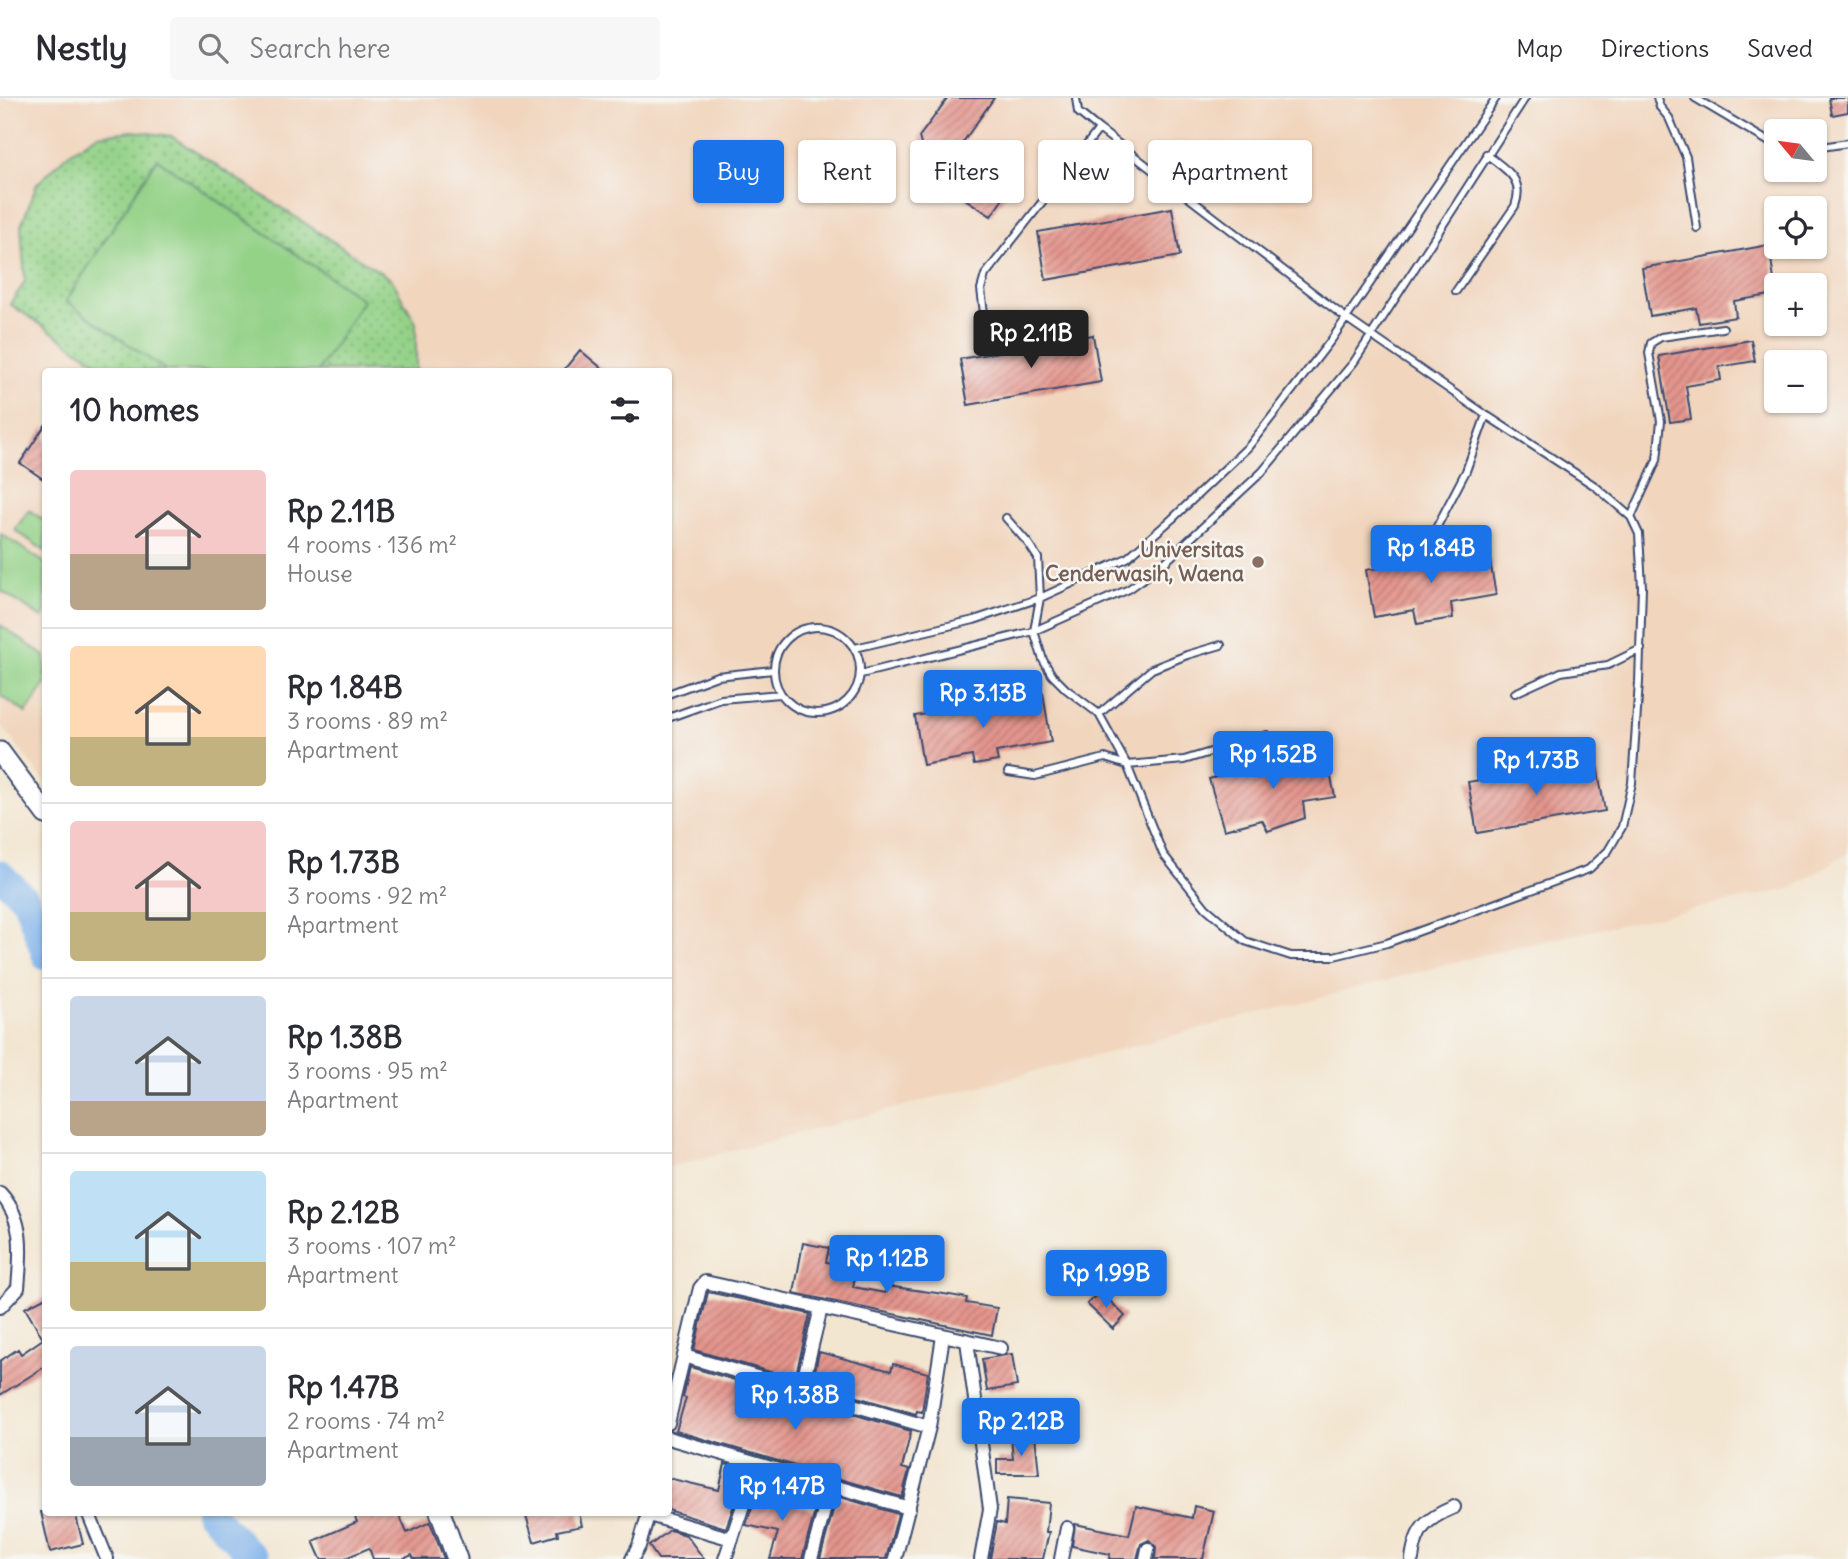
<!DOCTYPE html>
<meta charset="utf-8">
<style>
:root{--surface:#fff;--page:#f7f7f7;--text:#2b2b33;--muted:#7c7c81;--line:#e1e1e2;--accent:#1a73e8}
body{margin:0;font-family:Delius,sans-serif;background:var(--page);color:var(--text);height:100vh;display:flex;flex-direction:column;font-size:26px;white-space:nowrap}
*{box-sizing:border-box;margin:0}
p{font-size:23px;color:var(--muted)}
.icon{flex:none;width:38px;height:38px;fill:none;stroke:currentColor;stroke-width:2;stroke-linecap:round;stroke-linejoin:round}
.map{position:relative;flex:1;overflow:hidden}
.side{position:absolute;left:42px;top:270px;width:630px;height:1148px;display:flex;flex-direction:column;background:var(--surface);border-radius:7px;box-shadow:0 2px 5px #0004}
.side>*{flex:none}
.hud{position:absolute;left:693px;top:42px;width:665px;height:63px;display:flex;gap:14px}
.needle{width:46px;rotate:299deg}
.fabs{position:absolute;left:1764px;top:21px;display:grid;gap:14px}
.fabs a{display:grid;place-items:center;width:63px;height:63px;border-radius:7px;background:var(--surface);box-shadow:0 2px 5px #0004;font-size:35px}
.price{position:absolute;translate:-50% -60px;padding:0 16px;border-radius:7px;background:var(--accent);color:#fff;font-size:23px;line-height:46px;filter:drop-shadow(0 2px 4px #0008)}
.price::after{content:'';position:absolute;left:50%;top:42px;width:21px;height:16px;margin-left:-10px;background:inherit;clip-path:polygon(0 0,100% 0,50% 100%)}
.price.selected{background:#222;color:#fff}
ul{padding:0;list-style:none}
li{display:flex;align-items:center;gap:21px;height:175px;padding:0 28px}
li+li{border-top:2px solid var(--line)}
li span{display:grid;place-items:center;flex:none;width:196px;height:140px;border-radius:7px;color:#555}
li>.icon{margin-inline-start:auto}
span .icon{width:84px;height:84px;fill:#fffc;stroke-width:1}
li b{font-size:30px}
h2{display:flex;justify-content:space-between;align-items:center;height:84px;padding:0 28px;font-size:30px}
.tag{padding:0 24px;border-radius:7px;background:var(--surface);box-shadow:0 2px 5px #0004;font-size:24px;line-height:63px}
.tag.selected{background:var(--accent);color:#fff}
header{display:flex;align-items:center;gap:42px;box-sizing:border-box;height:98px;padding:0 35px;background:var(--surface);border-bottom:2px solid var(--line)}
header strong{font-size:33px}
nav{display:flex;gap:38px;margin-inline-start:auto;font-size:24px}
.search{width:490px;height:63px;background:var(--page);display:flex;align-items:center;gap:18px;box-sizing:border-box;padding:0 24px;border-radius:7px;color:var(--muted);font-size:26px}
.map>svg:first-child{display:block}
.built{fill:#f1d5bd;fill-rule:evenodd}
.grass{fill:url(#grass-dots);stroke:#588073;stroke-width:2}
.garden{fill:#94d288;stroke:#588073;stroke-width:2}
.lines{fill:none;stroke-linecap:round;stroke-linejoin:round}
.river{stroke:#7cb0ea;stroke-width:28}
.building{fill:url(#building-hatch)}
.lane-casing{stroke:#3b4a6f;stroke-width:10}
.street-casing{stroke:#3b4a6f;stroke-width:16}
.secondary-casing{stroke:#3b4a6f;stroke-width:23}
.lane{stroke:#fff;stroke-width:6}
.street{stroke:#fff;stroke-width:12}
.secondary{stroke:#fff;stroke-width:19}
.education-dot{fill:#8d6e63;stroke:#f6f6f2;stroke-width:2.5}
.labels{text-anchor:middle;stroke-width:5;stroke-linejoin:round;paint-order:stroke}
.education-label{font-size:21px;font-weight:bold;fill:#785e54;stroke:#f6f6f2;text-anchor:end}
</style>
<header>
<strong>Nestly</strong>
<div class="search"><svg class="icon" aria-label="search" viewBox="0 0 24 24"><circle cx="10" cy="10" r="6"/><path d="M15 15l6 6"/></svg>Search here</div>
<nav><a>Map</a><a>Directions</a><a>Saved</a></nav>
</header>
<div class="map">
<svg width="1848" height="1461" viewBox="0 0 1848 1461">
<defs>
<pattern id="grass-dots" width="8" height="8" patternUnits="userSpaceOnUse" patternTransform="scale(1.75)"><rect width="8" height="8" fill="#94d288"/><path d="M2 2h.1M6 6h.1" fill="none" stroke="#78ab72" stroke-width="1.8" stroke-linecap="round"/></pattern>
<pattern id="building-hatch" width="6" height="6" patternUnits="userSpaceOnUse" patternTransform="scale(1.75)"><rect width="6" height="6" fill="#e4958c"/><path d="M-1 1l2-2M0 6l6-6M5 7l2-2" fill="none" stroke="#b87a76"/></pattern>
</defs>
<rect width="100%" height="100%" fill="#f6f6f2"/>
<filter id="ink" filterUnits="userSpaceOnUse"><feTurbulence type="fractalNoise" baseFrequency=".0143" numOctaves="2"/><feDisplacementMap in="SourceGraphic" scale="14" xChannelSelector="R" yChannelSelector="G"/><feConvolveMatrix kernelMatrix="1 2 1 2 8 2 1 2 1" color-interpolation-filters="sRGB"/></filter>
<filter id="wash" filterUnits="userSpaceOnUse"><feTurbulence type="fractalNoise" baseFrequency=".00686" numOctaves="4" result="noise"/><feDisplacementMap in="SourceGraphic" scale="28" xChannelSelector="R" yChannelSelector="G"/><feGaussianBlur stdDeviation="1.57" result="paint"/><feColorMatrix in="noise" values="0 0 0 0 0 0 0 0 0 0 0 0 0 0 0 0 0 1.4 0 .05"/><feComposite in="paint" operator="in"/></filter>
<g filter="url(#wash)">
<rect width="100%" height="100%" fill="#f3e6d1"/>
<!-- built -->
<path class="built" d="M0,0h1848v755l-57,36 -277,58 -845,220 -1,-796h-622l-1,410 -45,-57zM1776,33h39v39h-39zM1776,110h39v39h-39zM1776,187h39v39h-39zM1776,264h39v39h-39z"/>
<!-- grass -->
<path class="grass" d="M133,33l38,5 221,144 24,43v48h-306l-100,-67 15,-22 -4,-56 16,-42 31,-30 29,-19z"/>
<!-- garden -->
<path class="garden" d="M157,61l206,141 -45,71h-151l-101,-70z
M29,412l16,11v30l-30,-21z
M1,436l44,29v50l-3,5 -42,-28z
M0,527l45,31v29l-19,28 -26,-18z"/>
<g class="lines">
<!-- river -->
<path class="river" d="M0,776l26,26 20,56
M209,1414l46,47"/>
</g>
<g id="blocks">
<!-- building -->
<path class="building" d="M948,0h46l-33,47 54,36 -24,35 -62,-41 -10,-38z
M1829,0h19v14l-16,3z
M1172,110l8,48 -134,24 -8,-48z
M1769,147l7,49 -42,7 2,16 -37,6 -3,-15 -46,8 -8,-48z
M1093,237l8,47 -133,23 -8,-46z
M1751,242l4,21 -36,6 2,13 -35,6 5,33 -21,3 -11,-66z
M580,252l25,21h-42z
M46,326v57l-26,-18z
M1488,451l8,46 -45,8 2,15 -36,6 -3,-14 -40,7 -8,-47z
M1043,595l8,49 -55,10 2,9 -24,4 -2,-9 -49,9 -8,-49z
M1325,650l10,49 -32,5 2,16 -37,13 -6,-11 -38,10 -15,-51z
M1596,662l9,51 -128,22 -9,-51z
M803,1145l26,5 -3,14 31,5 -4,20 32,6 1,-7 58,8 23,4 -1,5 31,5 -5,27 -198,-42z
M1100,1193l25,25 -12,13 -26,-25z
M708,1194l102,22 -15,65 -101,-29z
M46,1199v69l-46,29v-34l18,-12 3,5 22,-15 -18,-31z
M819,1254l72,19 2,-7 35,9 -6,39 -5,-1 -1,3 -104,-30z
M1012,1256l5,32 -30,5 -5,-32z
M690,1269l221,64 -9,37 7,2 -7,27 -66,-19 1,-3 -27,-7 -1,2 -133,-39 10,-33 -3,-1z
M1035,1337l4,39h-42v-15h16l-2,-22z
M725,1366l21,6 -20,58 -58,-18v-32l51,12z
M759,1388l28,7 -2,8 30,10 -13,48h-32l8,-27 -32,-7z
M837,1398l61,18 -12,45h-66z
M1007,1401l42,4 -3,29h3l-6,27h-53l7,-37 8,2z
M1136,1408l56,12 2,-12 20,5 -11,48h-48l1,-12 -7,-7 -8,4 -4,15h-28l1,-5 -38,-8 3,-22 54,11z
M41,1414h34l8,32 -33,8z
M353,1414h45l9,21 23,-11 14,37h-30l-2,-4 -9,4h-30l-4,-11 -26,11h-22l-8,-18 44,-19z
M525,1414h54l3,14 -25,5 1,4 -24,7z
M670,1432l16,5 18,24h-46l-9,-13z"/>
</g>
</g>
<g filter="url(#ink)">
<use href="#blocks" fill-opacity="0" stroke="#3b4a6f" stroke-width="2"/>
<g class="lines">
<!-- lane casing -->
<g class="lane-casing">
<path id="lane" d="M1657,0l3,9 9,11 17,39 11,71
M1695,0l81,48
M1815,50l33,-5
M1456,193l59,-85c10,-28 -9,-36 -29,-52
M986,232l-5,-41 4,-14 114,-146
M1631,419l26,-57 4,-39 -12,-68 2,-10 10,-6 62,-9
M1006,420l22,25 10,15 2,40 -6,33 9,29 9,15 14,14 33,25 28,51 36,89 43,54 39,33 46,15h43l53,-13 202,-74 19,-18 14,-24 10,-44 7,-101 3,-95 -3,-53 -8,-17 -36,-31 -109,-71 -140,-97 -247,-189 -21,-17 -2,-14
M1432,438l34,-65 20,-56
M774 572a43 43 0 1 1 86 0a43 43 0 1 1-86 0Z
M855,550l119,-28 66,-22 87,-40 45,-39 77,-73 83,-107 164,-241
M861,576l173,-43 95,-42 32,-23 101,-94 92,-110 171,-264
M1515,595l46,-21 47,-7 33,-16
M668,596l49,-18 56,-6
M1099,616l53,-45 35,-14 34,-10
M668,620l53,-19 59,-5
M1008,674l27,4 70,-18 22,7 57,-5 83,-25"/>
</g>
<!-- street casing -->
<g class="street-casing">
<path id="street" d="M0,1095c25,27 21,60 18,95l-18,19
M967,1243l23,168 -9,50
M684,1258l245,71
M801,1292l20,-82
M668,1325l32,-135 5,-6 296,66
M668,1340l241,70
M88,1414l19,47
M649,1417l83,24
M632,1461l7,-13 10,-34
M725,1461l32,-95
M811,1461l20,-74
M895,1461l34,-132 14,-91
M1061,1461l6,-31
M1146,1461l2,-10
M1412,1461c4,-31 14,-40 42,-52"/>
</g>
<!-- secondary casing -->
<g class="secondary-casing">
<path id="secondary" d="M0,654l46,62
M440,1414l17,47"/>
</g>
<!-- lane -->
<use href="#lane" class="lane"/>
<!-- street -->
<use href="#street" class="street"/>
<!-- secondary -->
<use href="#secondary" class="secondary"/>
</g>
</g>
<!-- markers -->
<circle class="education-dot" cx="1258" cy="464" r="7"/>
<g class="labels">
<!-- education labels -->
<g class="education-label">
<text x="1244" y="459">Universitas<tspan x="1244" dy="24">Cenderwasih, Waena</tspan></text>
</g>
</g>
</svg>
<div class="fabs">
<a><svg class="needle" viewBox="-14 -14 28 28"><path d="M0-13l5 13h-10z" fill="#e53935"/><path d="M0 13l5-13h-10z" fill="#7c7c81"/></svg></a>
<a><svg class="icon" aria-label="locate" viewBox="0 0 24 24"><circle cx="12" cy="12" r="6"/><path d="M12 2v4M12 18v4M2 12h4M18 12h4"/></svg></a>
<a>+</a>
<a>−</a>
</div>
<b class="price selected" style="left:1031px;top:272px">Rp 2.11B</b>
<b class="price" style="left:1431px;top:487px">Rp 1.84B</b>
<b class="price" style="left:983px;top:632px">Rp 3.13B</b>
<b class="price" style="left:1273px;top:693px">Rp 1.52B</b>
<b class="price" style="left:1536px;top:699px">Rp 1.73B</b>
<b class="price" style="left:887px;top:1197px">Rp 1.12B</b>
<b class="price" style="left:1106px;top:1212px">Rp 1.99B</b>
<b class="price" style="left:795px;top:1334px">Rp 1.38B</b>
<b class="price" style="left:1021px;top:1360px">Rp 2.12B</b>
<b class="price" style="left:782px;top:1425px">Rp 1.47B</b>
<div class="hud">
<a class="tag selected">Buy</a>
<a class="tag">Rent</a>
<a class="tag">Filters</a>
<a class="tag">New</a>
<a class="tag">Apartment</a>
</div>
<section class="side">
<h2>10 homes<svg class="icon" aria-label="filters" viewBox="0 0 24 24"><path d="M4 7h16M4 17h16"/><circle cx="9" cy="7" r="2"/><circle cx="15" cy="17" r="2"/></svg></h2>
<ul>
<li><span style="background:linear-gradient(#f6c9c9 60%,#b9a48a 0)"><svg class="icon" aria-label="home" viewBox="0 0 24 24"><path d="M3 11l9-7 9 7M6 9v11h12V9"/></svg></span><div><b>Rp 2.11B</b><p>4 rooms · 136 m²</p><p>House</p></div></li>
<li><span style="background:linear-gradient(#ffd9b3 65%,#c2b280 0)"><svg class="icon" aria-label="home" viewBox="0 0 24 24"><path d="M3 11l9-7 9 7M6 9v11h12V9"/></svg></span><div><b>Rp 1.84B</b><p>3 rooms · 89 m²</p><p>Apartment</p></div></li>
<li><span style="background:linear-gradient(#f6c9c9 65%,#c2b280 0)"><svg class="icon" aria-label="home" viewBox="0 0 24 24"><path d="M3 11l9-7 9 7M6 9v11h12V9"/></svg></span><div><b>Rp 1.73B</b><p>3 rooms · 92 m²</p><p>Apartment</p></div></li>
<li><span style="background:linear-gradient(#c9d6e8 75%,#b9a48a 0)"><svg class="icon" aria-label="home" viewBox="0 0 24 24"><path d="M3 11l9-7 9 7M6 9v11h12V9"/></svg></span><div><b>Rp 1.38B</b><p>3 rooms · 95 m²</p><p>Apartment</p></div></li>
<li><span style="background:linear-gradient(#bfe0f5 65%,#c2b280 0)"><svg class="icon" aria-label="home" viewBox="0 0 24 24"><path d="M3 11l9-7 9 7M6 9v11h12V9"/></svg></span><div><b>Rp 2.12B</b><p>3 rooms · 107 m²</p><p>Apartment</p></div></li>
<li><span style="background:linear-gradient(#c9d6e8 65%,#9aa5b1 0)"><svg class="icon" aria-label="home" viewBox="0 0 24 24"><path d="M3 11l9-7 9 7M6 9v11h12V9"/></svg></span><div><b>Rp 1.47B</b><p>2 rooms · 74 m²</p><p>Apartment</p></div></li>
</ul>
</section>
</div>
